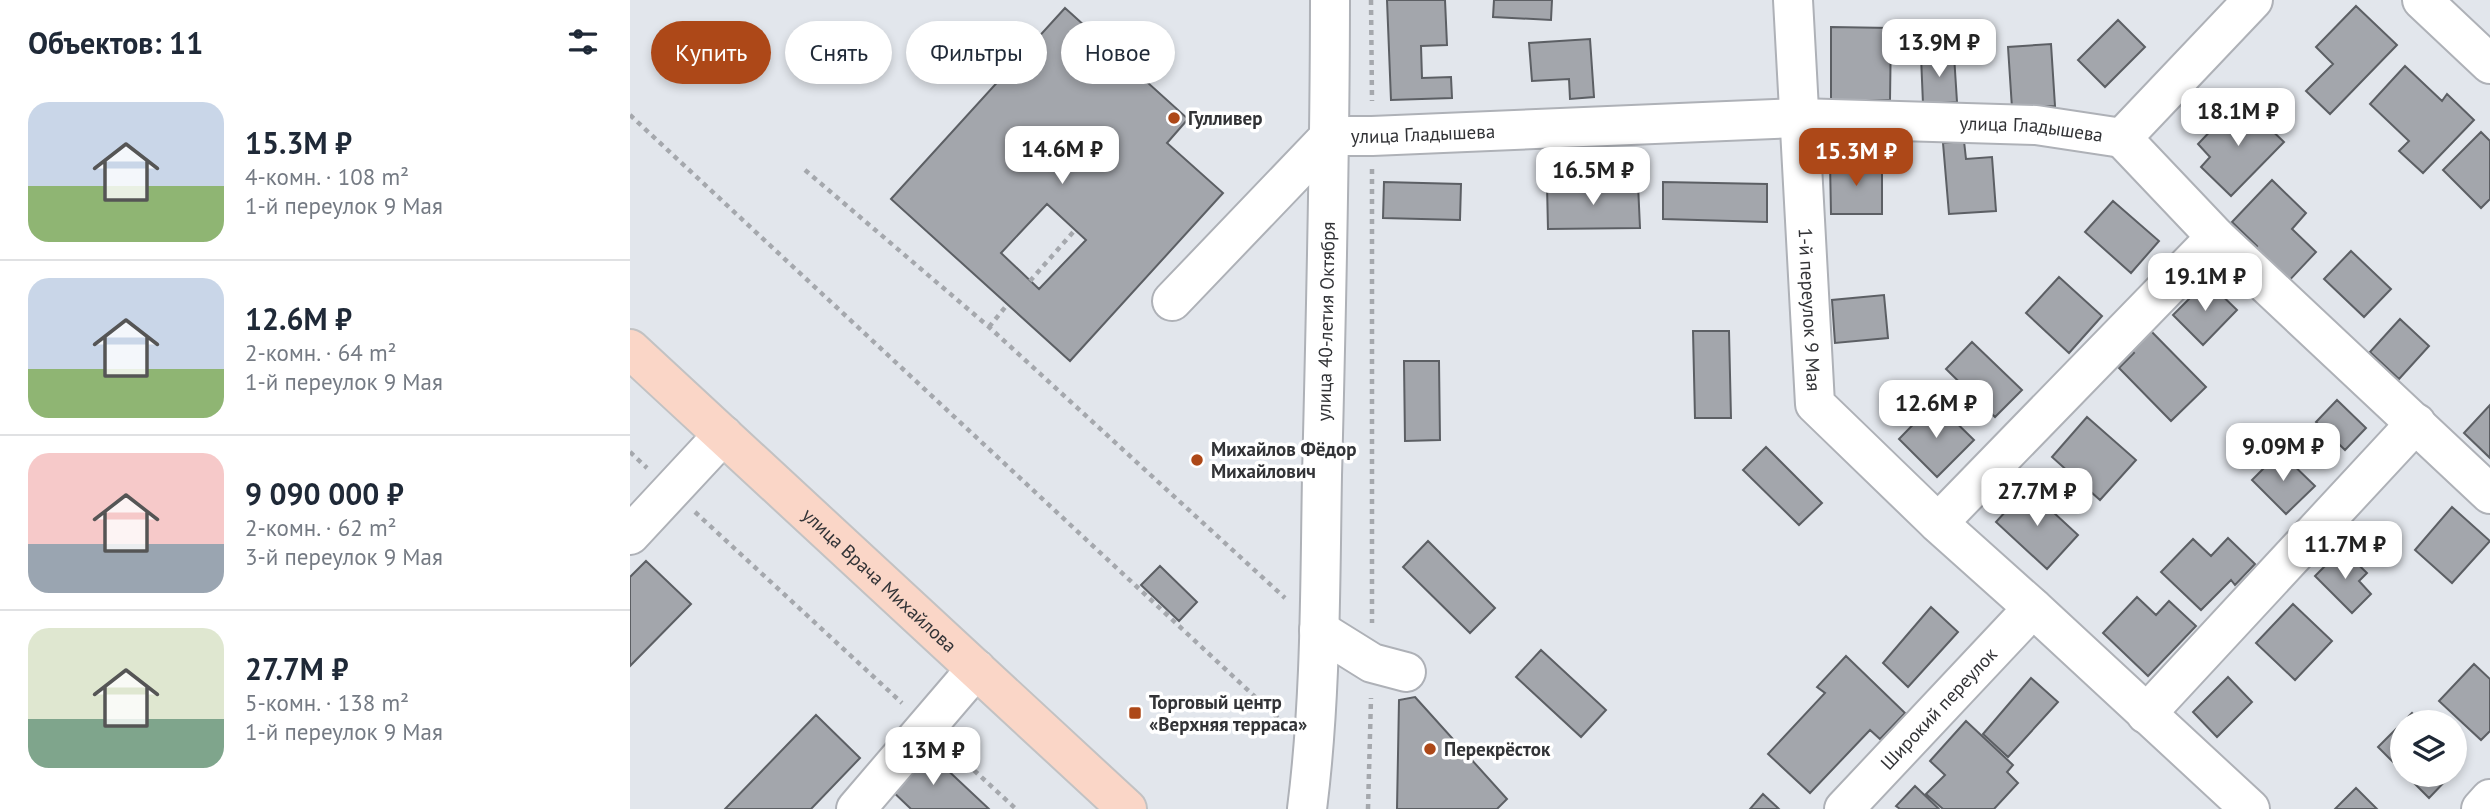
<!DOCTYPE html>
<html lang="ru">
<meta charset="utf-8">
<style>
:root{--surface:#fff;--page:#f6f6f7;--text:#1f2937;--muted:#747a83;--line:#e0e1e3;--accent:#ad4818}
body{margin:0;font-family:"PT Sans",sans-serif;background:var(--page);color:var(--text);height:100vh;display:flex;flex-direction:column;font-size:26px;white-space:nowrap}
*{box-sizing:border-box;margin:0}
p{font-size:23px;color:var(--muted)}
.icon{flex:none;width:38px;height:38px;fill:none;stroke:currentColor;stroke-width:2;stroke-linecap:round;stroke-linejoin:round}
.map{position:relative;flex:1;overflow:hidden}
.side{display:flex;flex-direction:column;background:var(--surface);width:630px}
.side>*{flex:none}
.top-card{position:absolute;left:21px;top:21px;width:665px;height:63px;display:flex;gap:14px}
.tools{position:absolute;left:1760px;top:710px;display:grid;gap:14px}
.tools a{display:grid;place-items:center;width:77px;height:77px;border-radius:50%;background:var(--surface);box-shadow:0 4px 10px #0003;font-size:35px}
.price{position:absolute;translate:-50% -60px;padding:0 16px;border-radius:14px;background:#fff;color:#222;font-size:23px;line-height:46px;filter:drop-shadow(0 2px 4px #0008)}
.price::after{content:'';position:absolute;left:50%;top:42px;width:21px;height:16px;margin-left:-10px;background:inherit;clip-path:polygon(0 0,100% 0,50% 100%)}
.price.current{background:var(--accent);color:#fff}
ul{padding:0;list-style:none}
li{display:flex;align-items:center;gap:21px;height:175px;padding:0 28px}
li+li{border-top:2px solid var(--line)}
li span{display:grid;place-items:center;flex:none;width:196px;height:140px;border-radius:21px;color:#555}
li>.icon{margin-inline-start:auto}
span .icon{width:84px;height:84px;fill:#fffc;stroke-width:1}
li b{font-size:30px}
h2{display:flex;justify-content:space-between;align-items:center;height:84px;padding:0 28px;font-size:30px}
.pill{padding:0 24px;border-radius:32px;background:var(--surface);box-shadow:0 4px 10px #0003;font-size:24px;line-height:63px}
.pill.current{background:var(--accent);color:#fff}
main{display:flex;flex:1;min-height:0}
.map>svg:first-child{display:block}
.building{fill:#a3a6ac;stroke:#5c5f64;stroke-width:2;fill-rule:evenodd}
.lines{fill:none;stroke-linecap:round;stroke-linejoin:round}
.minor-casing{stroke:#aeb1b7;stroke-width:42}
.major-casing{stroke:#c2c2c3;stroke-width:42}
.path{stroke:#a5a8ad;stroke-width:4.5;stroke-dasharray:5 5;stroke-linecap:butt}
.minor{stroke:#fff;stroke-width:38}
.major{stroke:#fad6c7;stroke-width:38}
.poi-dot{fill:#ad4818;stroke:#fff;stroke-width:2.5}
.labels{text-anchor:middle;stroke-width:7;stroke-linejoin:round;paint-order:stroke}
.poi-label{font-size:19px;font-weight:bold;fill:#323336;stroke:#fff;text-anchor:start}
.street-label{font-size:19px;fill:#323336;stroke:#fff}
</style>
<main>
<section class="side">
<h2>Объектов: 11<svg class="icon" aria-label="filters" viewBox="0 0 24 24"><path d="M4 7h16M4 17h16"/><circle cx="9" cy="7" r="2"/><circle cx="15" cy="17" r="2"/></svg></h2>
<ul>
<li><span style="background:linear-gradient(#c9d6e8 60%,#8fb573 0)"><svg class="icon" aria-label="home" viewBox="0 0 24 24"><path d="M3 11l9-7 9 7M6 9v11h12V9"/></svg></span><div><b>15.3M ₽</b><p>4-комн. · 108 m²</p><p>1-й переулок 9 Мая</p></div></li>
<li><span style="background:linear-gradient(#c9d6e8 65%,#8fb573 0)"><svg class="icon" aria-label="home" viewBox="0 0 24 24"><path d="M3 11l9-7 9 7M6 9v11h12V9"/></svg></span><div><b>12.6M ₽</b><p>2-комн. · 64 m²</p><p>1-й переулок 9 Мая</p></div></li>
<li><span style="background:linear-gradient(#f6c9c9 65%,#9aa5b1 0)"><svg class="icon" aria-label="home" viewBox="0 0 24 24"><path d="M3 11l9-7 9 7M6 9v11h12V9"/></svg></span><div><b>9 090 000 ₽</b><p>2-комн. · 62 m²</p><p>3-й переулок 9 Мая</p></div></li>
<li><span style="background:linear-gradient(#dfe7d0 65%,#7fa58c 0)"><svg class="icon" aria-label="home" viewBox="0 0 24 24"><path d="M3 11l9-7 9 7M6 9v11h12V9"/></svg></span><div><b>27.7M ₽</b><p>5-комн. · 138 m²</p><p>1-й переулок 9 Мая</p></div></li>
</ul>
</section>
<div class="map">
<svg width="1860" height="809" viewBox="0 0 1860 809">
<rect width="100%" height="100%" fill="#e2e6ec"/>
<!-- building -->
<path class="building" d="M757,0h58l2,45 -26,1 1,32 29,-1 1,21 -61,2z
M864,0h58l-1,20 -58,-3z
M1726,6l41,39 -67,69 -24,-23 27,-27 -17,-17z
M435,8l123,111 -21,24 56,50 -153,168 -179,-162zM417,204l39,36 -47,49 -38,-36z
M1488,20l27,27 -40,40 -27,-27z
M1201,27l60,1 -1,72h-59z
M960,39l4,58 -24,2 -1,-20 -37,2 -3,-38z
M1421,44l4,62 -43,2 -4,-61z
M1324,55l3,47 -34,2 -2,-48z
M1775,66l37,35 5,-7 27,26 -51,53 -24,-22 10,-10 -39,-37z
M1610,100l44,42 -53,54 -30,-29 9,-10 -12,-13z
M1851,132l9,9v58l-9,9 -38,-38z
M1334,141l2,18 26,-2 4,54 -47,3 -6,-71z
M1200,162h52v52h-51z
M1642,180l34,33 -14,16 24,23 -32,34 -33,-33 6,-7 -25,-24z
M754,182l77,2 -1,36 -77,-2z
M1033,182l104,2v38l-104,-3z
M1008,184l2,44 -92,1 -1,-44z
M1483,201l46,40 -28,32 -46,-41z
M1721,251l40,38 -27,28 -40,-38z
M1429,277l43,39 -33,37 -43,-40z
M1577,281l30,29 -34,35 -30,-30z
M1254,295l4,43 -53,5 -3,-43z
M1770,319l29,27 -30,33 -29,-27z
M1516,326l60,61 -35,34 -52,-53 15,-15 -7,-8z
M1063,331h36l2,87h-36z
M1342,342l50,48 -27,27 -49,-48z
M774,361h35l1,79 -35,1z
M1707,400l29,28 -21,22 -29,-28z
M1305,402l39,38 -37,37 -38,-38z
M1860,405v53l-26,-25z
M1457,417l49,43 -36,40 -48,-43z
M1136,447l56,56 -23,22 -56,-55z
M1650,452l35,34 -29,28 -34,-34z
M1397,488l51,47 -31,34 -51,-47z
M1822,507l38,34 -38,42 -37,-33z
M1598,538l27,26 -20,21 -4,-5 -30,30 -40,-38 32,-33 18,17z
M798,541l67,67 -25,25 -67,-66z
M1712,549l25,24 -8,8 12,13 -19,19 -37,-37z
M16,561l45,43 -61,62v-89z
M530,566l37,36 -18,19 -38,-36z
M1507,597l19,18 13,-14 27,25 -48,50 -45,-43z
M1663,604l39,37 -37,39 -39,-37z
M1301,607l27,25 -50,55 -25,-24z
M911,650l65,60 -25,27 -65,-60z
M1216,656l59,57 -25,26 -10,-9 -60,63 -42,-39 57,-61 -8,-6z
M1844,664l16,15v52l-9,9 -42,-39z
M1598,677l24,25 -35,35 -24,-25z
M1401,678l27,24 -50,55 -25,-23z
M785,697l92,102 -10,10h-100l2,-109z
M1782,713l10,10h-19v49l-25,-25z
M186,715l44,43 -49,51h-86z
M1336,721l47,44 -6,7 11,11 -24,26h-51l-17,-15 19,-19 -15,-14z
M294,748l65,61h-78l-23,-22z
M1776,775h45l-22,23z
M1285,786l24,23h-39l-4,-3z
M1726,788l21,21h-42z
M1133,794l16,15h-29z"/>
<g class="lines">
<!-- minor casing -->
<g class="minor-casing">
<g id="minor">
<path id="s1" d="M1163,0l22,404 123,119 95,85 217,201"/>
<path d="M1792,0l68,64"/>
<path id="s2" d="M700,136h42l426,-18 238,7 86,13"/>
<path d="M1492,138l94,99 274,257"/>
<path d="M1492,138l131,-138"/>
<path d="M542,301l158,-165"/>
<path d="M1308,523l278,-286"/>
<path d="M0,535l93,-100"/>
<path d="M689,630l53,33 34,9"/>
<path d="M1516,714l270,-291"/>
<path d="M226,809l120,-140"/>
<path id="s3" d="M677,809c14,-110 13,-222 15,-333 4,-159 8,-317 8,-476"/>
<path id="s4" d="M1214,809l189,-201"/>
<path d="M1851,809l9,-10"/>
</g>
</g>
<!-- major casing -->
<g class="major-casing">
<g id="major">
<path id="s5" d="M0,349l497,460"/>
</g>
</g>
<!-- path -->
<path class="path" d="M741,0l1,101
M0,115l650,605
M742,169v454
M175,170l184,157 296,271
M400,281l45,-51
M359,327l18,-22
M0,452l17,16
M65,512l207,191
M322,750l64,59
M738,809l3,-111"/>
<!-- minor -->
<use href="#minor" class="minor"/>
<!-- major -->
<use href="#major" class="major"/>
</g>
<!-- markers -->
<g class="poi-dot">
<circle cx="544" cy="118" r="7"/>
<circle cx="567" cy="460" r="7"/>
<rect x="498" y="706" width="14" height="14" rx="3.5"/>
<circle cx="800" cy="749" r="7"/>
</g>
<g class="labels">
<!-- poi labels -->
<g class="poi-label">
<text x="558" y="125">Гулливер</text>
<text x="581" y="456">Михайлов Фёдор<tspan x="581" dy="22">Михайлович</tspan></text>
<text x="519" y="709">Торговый центр<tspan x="519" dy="22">«Верхняя терраса»</tspan></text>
<text x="814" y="756">Перекрёсток</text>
</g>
<!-- street labels -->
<g class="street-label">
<text dy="7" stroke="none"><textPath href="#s2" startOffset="702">улица Гладышева</textPath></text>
<text dy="7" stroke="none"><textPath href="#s2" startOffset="93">улица Гладышева</textPath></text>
<text dy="7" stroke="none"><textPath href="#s1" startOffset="310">1-й переулок 9 Мая</textPath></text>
<text dy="7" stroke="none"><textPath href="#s3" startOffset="488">улица 40-летия Октября</textPath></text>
<text dy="7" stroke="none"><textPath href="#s5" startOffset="340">улица Врача Михайлова</textPath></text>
<text dy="7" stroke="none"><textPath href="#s4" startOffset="138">Широкий переулок</textPath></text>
</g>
</g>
</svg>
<div class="tools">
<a><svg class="icon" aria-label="layers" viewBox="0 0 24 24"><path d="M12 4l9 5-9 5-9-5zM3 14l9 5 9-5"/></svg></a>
</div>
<b class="price" style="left:1309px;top:79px">13.9M ₽</b>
<b class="price" style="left:1608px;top:148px">18.1M ₽</b>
<b class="price" style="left:432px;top:186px">14.6M ₽</b>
<b class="price current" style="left:1226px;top:188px">15.3M ₽</b>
<b class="price" style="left:963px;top:207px">16.5M ₽</b>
<b class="price" style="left:1575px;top:313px">19.1M ₽</b>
<b class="price" style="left:1306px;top:440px">12.6M ₽</b>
<b class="price" style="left:1653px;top:483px">9.09M ₽</b>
<b class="price" style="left:1407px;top:528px">27.7M ₽</b>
<b class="price" style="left:1715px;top:581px">11.7M ₽</b>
<b class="price" style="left:303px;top:787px">13M ₽</b>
<div class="top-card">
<a class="pill current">Купить</a>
<a class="pill">Снять</a>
<a class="pill">Фильтры</a>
<a class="pill">Новое</a>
</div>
</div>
</main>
